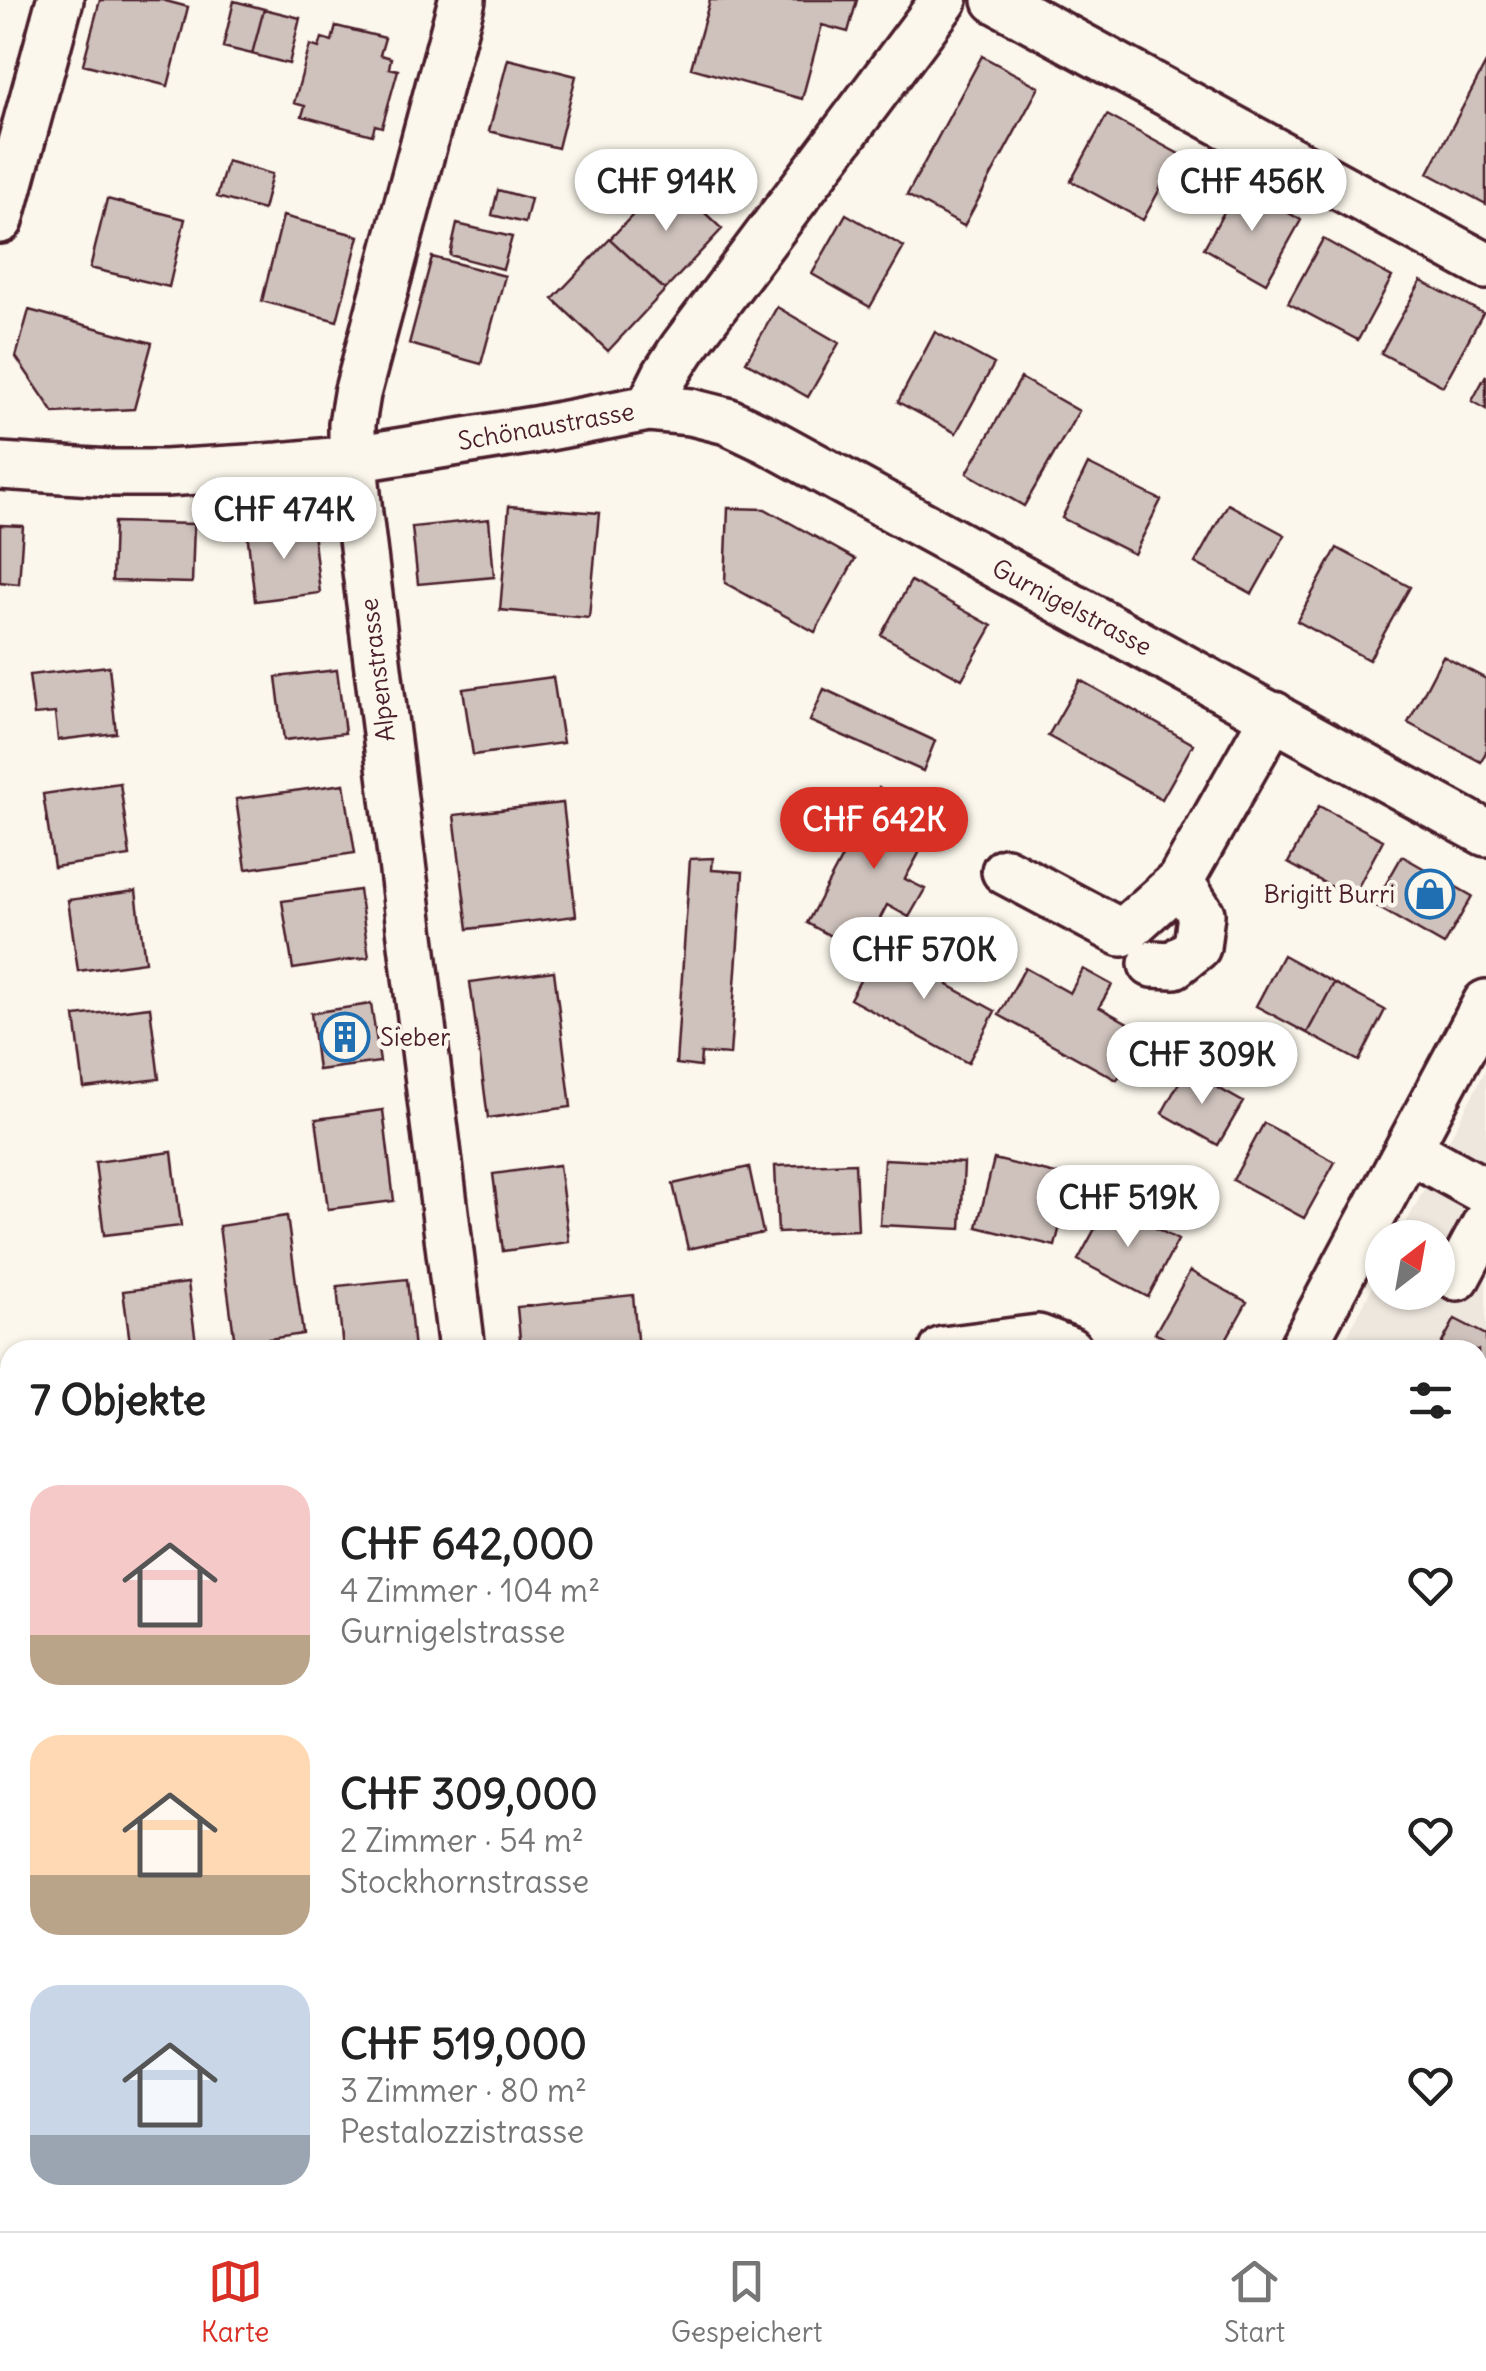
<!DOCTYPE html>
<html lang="de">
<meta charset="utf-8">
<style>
:root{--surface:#fff;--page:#f6f6f6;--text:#222;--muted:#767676;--line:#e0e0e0;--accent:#d93025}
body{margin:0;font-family:Delius,sans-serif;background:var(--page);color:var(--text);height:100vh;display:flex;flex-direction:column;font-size:38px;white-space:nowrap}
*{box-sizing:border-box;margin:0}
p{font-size:32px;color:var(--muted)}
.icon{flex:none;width:55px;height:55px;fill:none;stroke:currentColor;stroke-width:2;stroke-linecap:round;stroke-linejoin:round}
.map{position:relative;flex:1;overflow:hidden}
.panel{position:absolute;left:0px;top:1340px;width:1488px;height:892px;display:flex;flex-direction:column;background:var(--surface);border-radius:30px 30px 0 0;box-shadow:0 2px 8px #0004}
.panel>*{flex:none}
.needle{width:65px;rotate:31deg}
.fabs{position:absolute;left:1365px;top:1220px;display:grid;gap:20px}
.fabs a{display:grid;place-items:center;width:90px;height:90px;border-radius:50%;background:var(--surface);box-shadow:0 2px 8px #0004;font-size:50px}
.price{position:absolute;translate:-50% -85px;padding:0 22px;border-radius:35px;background:#fff;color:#222;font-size:32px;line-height:65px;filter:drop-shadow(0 2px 5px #0008)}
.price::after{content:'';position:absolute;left:50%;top:60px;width:30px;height:22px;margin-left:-15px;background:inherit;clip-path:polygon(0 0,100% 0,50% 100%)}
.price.active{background:var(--accent);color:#fff}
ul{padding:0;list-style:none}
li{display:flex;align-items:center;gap:30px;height:250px;padding:0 30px}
li span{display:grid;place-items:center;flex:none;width:280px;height:200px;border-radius:30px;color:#555}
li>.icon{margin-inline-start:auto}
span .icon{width:120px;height:120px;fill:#fffc;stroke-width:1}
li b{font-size:42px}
h2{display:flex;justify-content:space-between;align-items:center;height:120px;padding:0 30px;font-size:42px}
.menu{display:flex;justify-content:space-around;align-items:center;height:140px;border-top:2px solid var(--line);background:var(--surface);font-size:28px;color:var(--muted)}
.menu a{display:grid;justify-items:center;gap:5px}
.menu .active{color:var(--accent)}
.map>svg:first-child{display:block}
.built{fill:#eee7de}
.green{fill:#e2d7d0;stroke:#967b7e;stroke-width:2.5}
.building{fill:#cfc2bc;stroke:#4a1f2b;stroke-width:2.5}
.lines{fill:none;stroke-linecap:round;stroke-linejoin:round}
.minor-casing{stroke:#4a1f2b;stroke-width:52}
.path{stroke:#4a1f2b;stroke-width:6;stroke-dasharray:8 8;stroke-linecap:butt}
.minor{stroke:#fbf7ec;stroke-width:45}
.labels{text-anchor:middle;stroke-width:9;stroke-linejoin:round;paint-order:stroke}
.street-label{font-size:25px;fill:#4a1f2b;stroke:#fbf7ec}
.poi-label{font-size:25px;fill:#4a1f2b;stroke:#fbf7ec;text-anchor:end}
</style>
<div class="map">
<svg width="1486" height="2231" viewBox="0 0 1486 2231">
<rect width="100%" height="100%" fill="#fbf7ec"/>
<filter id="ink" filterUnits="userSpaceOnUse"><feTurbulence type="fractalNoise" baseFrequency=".01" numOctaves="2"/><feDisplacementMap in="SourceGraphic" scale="20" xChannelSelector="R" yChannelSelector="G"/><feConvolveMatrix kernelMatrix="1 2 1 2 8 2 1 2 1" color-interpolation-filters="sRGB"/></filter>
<g filter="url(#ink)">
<!-- built -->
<path class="built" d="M1486,1069v558l-8,2v-279h-138l42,-82v24h56v-54l-39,-1z
M10,1976v246h1122l1,9h-1133v-253z"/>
<!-- green -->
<path class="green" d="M1486,1896v335h-286l-2,-8 280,-1v-324z
M390,2222l149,1 2,8h-194z
M652,2223h169l2,8h-212z"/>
<!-- building -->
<path class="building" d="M100,0h62l26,7 -20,79 -85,-22z
M710,0h147l-9,32 -26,-7 -20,74 -111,-31z
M234,1l30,8 -12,45 -29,-7z
M264,9l36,9 -11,46 -37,-10z
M336,26l49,12 -5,17 11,3 -2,10 9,2 -16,57 -7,-2 -3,10 -70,-19 3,-10 -11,-3 16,-58 9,3 3,-10 10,3z
M982,56l57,31 -75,139 -57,-31z
M508,59l68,17 -18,72 -69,-17z
M1486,63v141l-58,-31z
M1107,115l72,39 -36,66 -72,-39z
M227,161l45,13 -9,36 -46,-13z
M668,178l54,51 -57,61 -55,-51z
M1239,185l62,35 -35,63 -62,-35z
M498,190l33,9 -6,24 -33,-8z
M107,199l78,20 -16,68 -79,-19z
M846,214l58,33 -34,60 -58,-33z
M283,216l76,20 -22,85 -75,-20z
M457,224l55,13 -9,32 -53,-14z
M610,239l55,51 -57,61 -55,-52z
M1323,239l69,38 -34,63 -70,-37z
M432,257l73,19 -24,88 -72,-20z
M1421,281l62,32 -40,73 -62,-33z
M777,307l62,36 -31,54 -62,-35z
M29,310l123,33 -18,66 -80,4 -38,-56z
M935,332l59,32 -38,69 -58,-31z
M1486,375v34l-14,-8z
M1021,378l58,33 -55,95 -57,-33z
M1088,464l73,36 -27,54 -72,-36z
M1228,504l57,31 -33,59 -57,-31z
M509,506l90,7 -10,105 -89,-8z
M728,508l37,1 90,50 -40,73 -90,-49z
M489,519l5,58 -76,7 -6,-57z
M114,522l80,2 -2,59 -80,-2z
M312,523l8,70 -65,8 -8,-70z
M0,525l23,1 -4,58 -19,-2z
M1337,548l73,39 -41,73 -72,-39z
M911,581l81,45 -30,53 -81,-44z
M1443,656l43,23v73l-5,10 -73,-39z
M109,666l7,67 -58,7 -3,-27 -21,2 -5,-40z
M337,670l8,63 -61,7 -8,-63z
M553,677l10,66 -90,12 -10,-66z
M1080,680l113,64 -31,55 -114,-63z
M824,689l111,52 -12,30 -113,-50z
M120,783l10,73 -76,11 -11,-73z
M344,784l11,69 -109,16 -10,-70z
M879,788l58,32 -32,59 20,10 -16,28 -22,-12 -25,48 -55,-30z
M563,803l13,113 -108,13 -14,-114z
M1319,806l64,34 -31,58 -64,-35z
M1402,856l70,40 -28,49 -70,-40z
M713,858l-1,12 31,2 -13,183 -29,-2 -1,14 -24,-3 14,-205z
M359,890l10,67 -76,12 -11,-68z
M136,891l9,71 -67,9 -10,-71z
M879,946l45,25 11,-20 24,14 -11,20 47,26 -27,52 -118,-64z
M1283,955l51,28 -27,50 -51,-27z
M1025,968l45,25 13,-24 29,16 -13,22 45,25 -27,48 -118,-65z
M554,971l17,136 -83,11 -18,-136z
M1334,983l51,27 -26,51 -52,-28z
M371,1004l9,58 -62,8 -7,-57z
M150,1007l9,72 -75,9 -9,-72z
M1186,1070l57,32 -25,43 -56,-32z
M383,1110l11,91 -66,8 -12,-90z
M1264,1123l71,39 -31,56 -71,-38z
M172,1152l9,74 -77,9 -9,-73z
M884,1159l80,4 -3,66 -81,-4z
M994,1159l78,19 -17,68 -78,-19z
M855,1163l3,67 -80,3 -3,-67z
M559,1165l10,77 -66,9 -10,-77z
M749,1167l14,66 -75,16 -15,-65z
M1109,1203l69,37 -30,57 -70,-37z
M287,1216l16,118 -68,10 -16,-118z
M1190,1271l57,31 -27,48h-34l-31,-17z
M407,1279l7,71h-71l-6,-64z
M188,1283l9,67h-66l-8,-59z
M633,1295l5,55h-117l-4,-43z
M1455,1319l31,16v97l-5,-2 -3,7v-87h-40z
M1486,1756v105l-8,2v-105z
M10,2070v152h109l2,9h-121v-159z"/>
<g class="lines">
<!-- minor casing -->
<g class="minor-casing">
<path id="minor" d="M996,0l490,266
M0,220l60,-220
M649,408l17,-34 17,-26 261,-348
M0,466l110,7h55l114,-7 74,-7 181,-29 115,-22 42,4 36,9 40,19 719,393
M1005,871l117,62 58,-52 94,-166
M1152,964l22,1 23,-18 4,-33 -21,-33
M1408,1149l78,43
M1457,1277l29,-54
M462,1350l-103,-836 -7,-73v-17l5,-30 105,-394
M943,1350l95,-12 31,12
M1301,1350l185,-347
M0,1617l10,70
M1478,1672l8,-2
M0,1978l10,-2
M555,2222l1,7 32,-7
M1132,2222l1,9"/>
</g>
<!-- path -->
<path class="path" d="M278,2231l42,-9"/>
<!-- minor -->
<use href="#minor" class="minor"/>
</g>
</g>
<!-- icons -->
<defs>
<g id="shop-ring" transform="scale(2.5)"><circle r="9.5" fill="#fbf7ec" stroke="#1f6fb2" stroke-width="1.5"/><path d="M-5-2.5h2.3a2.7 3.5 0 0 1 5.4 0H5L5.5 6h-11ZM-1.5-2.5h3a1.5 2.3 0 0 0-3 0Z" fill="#1f6fb2"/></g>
<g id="building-ring" transform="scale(2.5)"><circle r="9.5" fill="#fbf7ec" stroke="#1f6fb2" stroke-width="1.5"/><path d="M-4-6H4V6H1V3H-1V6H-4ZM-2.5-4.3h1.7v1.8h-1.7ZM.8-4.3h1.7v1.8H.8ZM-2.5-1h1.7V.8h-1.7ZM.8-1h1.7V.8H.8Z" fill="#1f6fb2"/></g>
</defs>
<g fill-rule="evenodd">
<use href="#shop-ring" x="1430" y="894"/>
<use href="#building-ring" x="345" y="1037"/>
</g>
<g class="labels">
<!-- street labels -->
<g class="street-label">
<text transform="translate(546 426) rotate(-10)" y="9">Schönaustrasse</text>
<text transform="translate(1072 607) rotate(28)" y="9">Gurnigelstrasse</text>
<text transform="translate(377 670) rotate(-97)" y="9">Alpenstrasse</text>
</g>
<!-- poi labels -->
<g class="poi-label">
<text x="1395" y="903">Brigitt Burri</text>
<text x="380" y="1046" text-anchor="start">Sieber</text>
</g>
</g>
</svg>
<div class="fabs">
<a><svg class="needle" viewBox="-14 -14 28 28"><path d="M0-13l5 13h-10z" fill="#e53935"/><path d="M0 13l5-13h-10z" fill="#767676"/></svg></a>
</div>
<b class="price" style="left:666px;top:234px">CHF 914K</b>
<b class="price" style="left:1252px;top:234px">CHF 456K</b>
<b class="price" style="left:284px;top:562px">CHF 474K</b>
<b class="price active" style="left:874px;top:872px">CHF 642K</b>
<b class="price" style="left:924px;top:1002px">CHF 570K</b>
<b class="price" style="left:1202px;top:1107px">CHF 309K</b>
<b class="price" style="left:1128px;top:1250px">CHF 519K</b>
<section class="panel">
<h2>7 Objekte<svg class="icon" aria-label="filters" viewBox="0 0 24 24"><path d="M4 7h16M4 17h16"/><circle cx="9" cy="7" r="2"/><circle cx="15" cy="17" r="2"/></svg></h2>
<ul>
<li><span style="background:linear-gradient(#f6c9c9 75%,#b9a48a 0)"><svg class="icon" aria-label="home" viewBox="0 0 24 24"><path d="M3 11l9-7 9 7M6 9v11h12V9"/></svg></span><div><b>CHF 642,000</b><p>4 Zimmer · 104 m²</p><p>Gurnigelstrasse</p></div><svg class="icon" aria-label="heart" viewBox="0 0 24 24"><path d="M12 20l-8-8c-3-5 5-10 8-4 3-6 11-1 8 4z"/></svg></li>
<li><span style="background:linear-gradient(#ffd9b3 70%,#b9a48a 0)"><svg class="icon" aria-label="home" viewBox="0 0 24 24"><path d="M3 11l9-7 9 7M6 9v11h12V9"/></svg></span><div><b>CHF 309,000</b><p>2 Zimmer · 54 m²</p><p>Stockhornstrasse</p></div><svg class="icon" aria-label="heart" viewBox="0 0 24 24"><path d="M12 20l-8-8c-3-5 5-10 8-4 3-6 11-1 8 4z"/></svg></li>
<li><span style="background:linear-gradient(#c9d6e8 75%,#9aa5b1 0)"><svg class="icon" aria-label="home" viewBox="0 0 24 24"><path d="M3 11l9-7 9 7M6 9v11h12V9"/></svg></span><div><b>CHF 519,000</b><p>3 Zimmer · 80 m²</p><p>Pestalozzistrasse</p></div><svg class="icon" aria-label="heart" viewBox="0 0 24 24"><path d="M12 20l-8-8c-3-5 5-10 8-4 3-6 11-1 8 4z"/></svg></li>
</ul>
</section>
</div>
<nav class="menu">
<a class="active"><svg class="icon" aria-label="map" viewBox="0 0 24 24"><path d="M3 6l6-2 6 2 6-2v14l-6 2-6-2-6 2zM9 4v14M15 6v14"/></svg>Karte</a>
<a><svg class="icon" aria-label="saved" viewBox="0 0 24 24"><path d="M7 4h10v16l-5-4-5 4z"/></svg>Gespeichert</a>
<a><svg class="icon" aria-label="home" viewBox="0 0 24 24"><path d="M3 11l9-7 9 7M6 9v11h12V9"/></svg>Start</a>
</nav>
